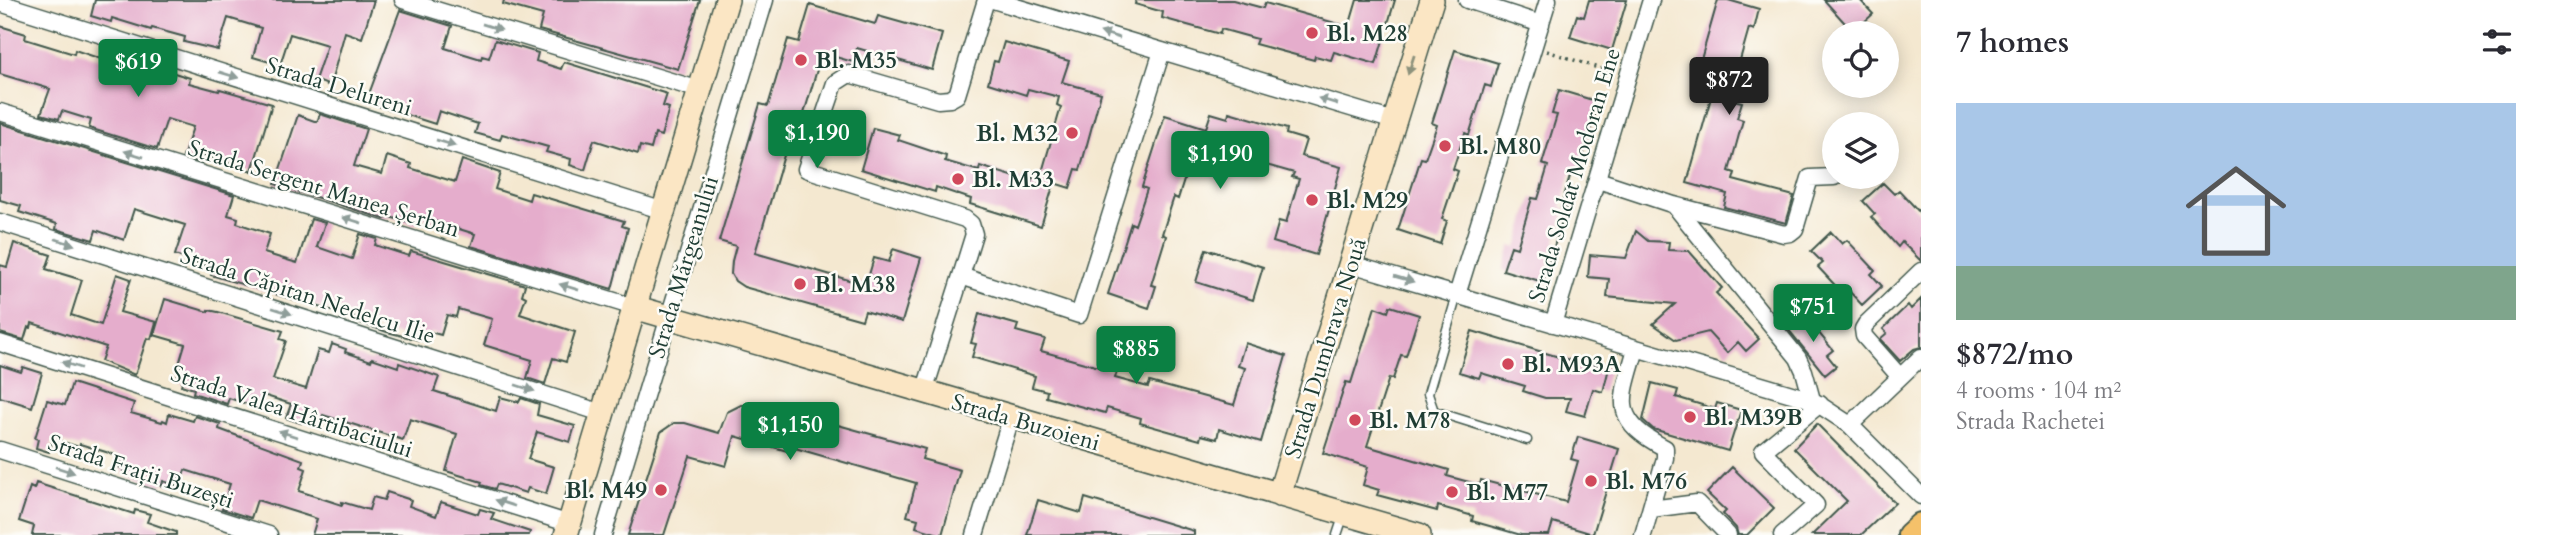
<!DOCTYPE html>
<meta charset="utf-8">
<style>
:root{--surface:#fff;--page:#f7f7f7;--text:#2b2b33;--muted:#7c7c81;--line:#e1e1e2;--accent:#0b8043}
body{margin:0;font-family:Cardo,serif;background:var(--page);color:var(--text);height:100vh;display:flex;flex-direction:column;font-size:26px;white-space:nowrap}
*{box-sizing:border-box;margin:0}
p{font-size:23px;color:var(--muted)}
.icon{flex:none;width:38px;height:38px;fill:none;stroke:currentColor;stroke-width:2;stroke-linecap:round;stroke-linejoin:round}
.map{position:relative;flex:1;overflow:hidden}
.sheet{display:flex;flex-direction:column;background:var(--surface);width:630px}
.sheet>*{flex:none}
.controls{position:absolute;left:1822px;top:21px;display:grid;gap:14px}
.controls a{display:grid;place-items:center;width:77px;height:77px;border-radius:50%;background:var(--surface);box-shadow:0 4px 18px #0003;font-size:35px}
.price{position:absolute;translate:-50% -60px;padding:0 16px;border-radius:7px;background:var(--accent);color:#fff;font-size:23px;line-height:46px;filter:drop-shadow(0 2px 4px #0008)}
.price::after{content:'';position:absolute;left:50%;top:42px;width:21px;height:16px;margin-left:-10px;background:inherit;clip-path:polygon(0 0,100% 0,50% 100%)}
.price.on{background:#222;color:#fff}
ul{padding:0;list-style:none}
li{display:grid;align-content:center;gap:14px;height:371px;padding:0 35px}
li+li{border-top:2px solid var(--line)}
li span{display:grid;place-items:center;height:217px;border-radius:0px;color:#555}
li>.icon{margin-inline-start:auto}
span .icon{width:126px;height:126px;fill:#fffc;stroke-width:1}
li b{font-size:30px}
h2{display:flex;justify-content:space-between;align-items:center;height:84px;padding:0 35px;font-size:30px}
main{display:flex;flex:1;min-height:0}
.map>svg:first-child{display:block}
.building{fill:#e5adcc}
.lines{fill:none;stroke-linecap:round;stroke-linejoin:round}
.lane-casing{stroke:#3f574b;stroke-width:11}
.street-casing{stroke:#3f574b;stroke-width:19}
.secondary-casing{stroke:#3f574b;stroke-width:26}
.primary-casing{stroke:#3f574b;stroke-width:28}
.path{stroke:#3f574b;stroke-width:3.5;stroke-dasharray:2 5;stroke-linecap:butt}
.lane{stroke:#fff;stroke-width:8}
.street{stroke:#fff;stroke-width:16}
.secondary{stroke:#fbe6c4;stroke-width:23}
.primary{stroke:#f5c16b;stroke-width:24}
.oneway{fill:#8f9e9a}
.oneway2{fill:#8d927c}
.poi-dot{fill:#d1495b;stroke:#fdfcf7;stroke-width:2.5}
.labels{text-anchor:middle;stroke-width:5;stroke-linejoin:round;paint-order:stroke}
.poi-label{font-size:23px;font-weight:bold;fill:#1f3d34;stroke:#fdfcf7;text-anchor:start}
.street-label{font-size:23px;fill:#1f3d34;stroke:#fdfcf7}
</style>
<main>
<div class="map">
<svg width="1921" height="535" viewBox="0 0 1921 535">
<rect width="100%" height="100%" fill="#fdfcf7"/>
<filter id="ink" filterUnits="userSpaceOnUse"><feTurbulence type="fractalNoise" baseFrequency=".0143" numOctaves="2"/><feDisplacementMap in="SourceGraphic" scale="14" xChannelSelector="R" yChannelSelector="G"/><feConvolveMatrix kernelMatrix="1 2 1 2 8 2 1 2 1" color-interpolation-filters="sRGB"/></filter>
<filter id="wash" filterUnits="userSpaceOnUse"><feTurbulence type="fractalNoise" baseFrequency=".00686" numOctaves="4" result="noise"/><feDisplacementMap in="SourceGraphic" scale="28" xChannelSelector="R" yChannelSelector="G"/><feGaussianBlur stdDeviation="1.57" result="paint"/><feColorMatrix in="noise" values="0 0 0 0 0 0 0 0 0 0 0 0 0 0 0 0 0 1.4 0 .05"/><feComposite in="paint" operator="in"/></filter>
<g filter="url(#wash)">
<rect width="100%" height="100%" fill="#f4e8d0"/>
<g id="blocks">
<!-- building -->
<path class="building" d="M95,0h279l-12,38 -17,-6 -15,54 -15,-6 12,-35 -37,-11 -10,31 -27,-8 8,-29 -33,-10 -10,32 -34,-8 1,-5 -33,-9 -1,2 -39,-12 -1,4 -20,-6z
M504,0h196l-22,69 -139,-39 4,-15 -40,-11z
M1136,0h97l30,8 2,-5 84,24 8,-27h38l-19,64 -42,-12 -3,8 -16,-4 -1,4 -59,-16 2,-5 -36,-10 -1,5 -58,-16 1,-6 -28,-8z
M1589,0h38l-15,50 -42,-13 7,-22 7,2z
M1718,0h10l31,9 -5,21 -5,-2 -20,71 13,3 -5,16 6,2 -14,51 6,2 -2,7 61,16 -8,27 -62,-16 3,-13 -40,-11 25,-89 -16,-4 6,-18 -4,-2z
M1824,0h36l13,14 -20,18z
M810,5l65,19 3,-8 64,18 -10,36 -75,-22 -4,14 -31,-9 -19,64 -7,-2 -41,138 111,32 8,-27 15,4 4,-13 28,9 -19,64 -37,-11 -3,9 -118,-33 -9,-6 -4,-7 1,-13 4,-15 -17,-5 41,-137 8,2 20,-67 11,3z
M400,10l52,16 -7,22 36,11 1,-3 7,2 6,-18 43,13 -2,8 25,8 3,-7 103,32 -4,12 6,2 -8,28 -6,-2 -4,15 -11,-3 -2,8 -44,-14 -9,30 -15,-5 1,-6 -25,-7 2,-5 -46,-13 -2,6 -25,-7 3,-9 -39,-13 -4,13 -69,-22z
M0,26l26,8 -1,5 49,15 1,-4 26,9 3,-9 18,6 1,-3 43,13 -1,4 25,8 -1,5 30,8 1,-2 52,15 -20,67 -48,-16 -3,8 -18,-6 10,-30 -26,-8 -10,30 -68,-21 2,-8 -29,-9 -3,8 -18,-5 9,-25 -50,-15z
M1004,42l65,19 -7,21 39,11 -21,77 -4,-1 -6,19 -16,-5 -13,43 -71,-22 1,-5 -35,-12 -1,5 -74,-23 12,-41 27,7 -2,5 48,16 -1,5 34,10 1,-5 51,16 1,-5 8,2 21,-72 -4,-2 2,-8 -31,-8 -2,6 -38,-12 6,-22 4,1z
M1455,50l43,13 -7,24 -6,-2 -16,50 -4,-2 -12,36 5,2 -16,48 5,2 -7,23 -42,-14 23,-72 4,1 12,-34 -5,-2z
M1559,90l40,12 -22,72 -6,-1 -10,34 5,1 -23,74 -40,-12 8,-24 6,2 15,-50 6,1 10,-33 -6,-2 15,-49 -5,-1z
M1229,112l58,17 -1,5 20,6 -5,16 40,11 -25,88 -43,-13 6,-21 7,2 13,-44 -7,-2 2,-4 -93,-27 -2,4 -5,-1 -16,50 -4,-2 -12,37 4,2 -15,49 5,1 -7,22 -41,-14 23,-71 4,2 12,-36 -5,-2 23,-72 41,13 5,-15 17,5z
M320,114l46,15 -12,37 28,8 5,-18 24,8 -1,4 45,14 7,-22 38,13 -5,16 34,11 2,-7 93,28 -2,5 6,2 -16,61 -141,-43 4,-12 -57,-18 -2,9 -26,-8 -6,2 -109,-35 23,-69 19,7z
M0,123l234,72 -6,20 10,3 -1,5 33,11 -6,19 33,10 14,-44 14,4 -8,24 35,12 8,-25 17,5 -2,6 34,11 2,-5 114,34 -3,10 4,2 -6,17 55,18 -9,30 -13,-4 -8,26 -18,-6 5,-18 -48,-15 8,-26 -34,-10 -2,8 -9,-2 -6,20 -11,-3 -3,10 -40,-10 -32,-11 1,-3 -145,-43 2,-7 -38,-13 10,-30 -51,-16 -10,31 -28,-10 -3,10 -37,-11 1,-5 -38,-12 2,-6 -21,-6z
M1883,183l11,11 5,-4 22,24v47l-19,-19 -4,5 -27,-30 4,-3 -12,-13z
M1636,231l12,10 21,1 -1,8 21,1 33,37 -6,5 43,46 -13,12 -8,-9 -11,11 -19,-21 -32,8 -23,-16 22,-20 -68,-7 2,-18 -21,-2 2,-22 36,3z
M1831,232l11,12 5,-4 28,30 -4,4 11,12 -20,19 -12,-13 -4,5 -28,-30 5,-4 -12,-12z
M14,243l37,12 -5,14 36,11 -11,35 30,10 16,-51 14,5 -11,33 36,10 -5,17 -4,-1 -12,37 -34,-14 5,-14 -74,-24 -1,5 -3,-1 -4,13 -24,-7v-68l7,2z
M1206,249l57,18 -10,33 -57,-18z
M165,299l43,13v-2l10,2 65,19 -3,8 6,2 -13,38 33,10 12,-39 11,3 3,-9 14,5 -1,3 26,9 1,-3 26,9 1,-4 40,14 -5,14 62,20 4,-14 19,5 2,-4 18,6 -2,11 38,11 -5,16 -33,-10 -9,27 26,8 -8,27 -18,-6 -2,5 -29,-9 -2,5 -14,-4 1,-3 -36,-11 11,-37 -47,-15 -7,21 -80,-25 -3,11 -18,-6 -1,3 -15,-5 5,-14 -28,-9 -4,13 -30,-10 -2,6 -34,-11 1,-4 -13,-4 2,-6 -6,-2 4,-12 -2,-1 6,-20 -31,-9z
M1921,299v48l-7,2 -14,12 -20,-22 7,-6 -4,-4 25,-24 3,4z
M1390,306l29,9 -13,41 -5,-1 -8,24 -4,-1 -22,68 82,24 -2,6 33,9 1,-5 85,22 12,-41 -7,-2 7,-22 41,12 -26,85 -40,-12 -4,13h-28l-49,-14 1,-5 -35,-10 -1,5 -60,-16 2,-5 -16,-5 5,-18 -45,-14 23,-71 5,1 24,-76 13,5z
M979,314l39,11 -2,6 29,8 -4,12 76,21 -2,6 33,9 2,-5 84,23 11,-37 -7,-2 7,-23 41,13 -25,86 -42,-13 -2,10 -16,-4 -1,5 -60,-17 1,-5 -34,-10 -2,5 -59,-16 1,-6 -15,-4 3,-11 -63,-19 4,-13 -5,-1z
M1804,315l29,35 -6,5 9,11 -11,9 -37,-46z
M1472,331l107,32 1,-3 29,8 -6,24 -10,-3 -8,27 -19,-5 4,-13h-25l-22,-7 2,-5 -44,-13 -2,5 -20,-6z
M0,365l21,7 2,-5 19,6 -10,34 -32,-10z
M72,383l62,20 -3,10 31,9 1,-2 4,2 2,-8 24,7 2,-5 25,8 -1,5 84,31 -2,7 5,2 -7,22 43,14v-3l27,8 4,-13 11,3 3,-8 24,8 -2,6 27,10 5,-14 37,12 2,-5 14,4 -3,6 39,13 -1,3h-217l5,-16 -60,-19 -6,18 -29,-9 8,-25 -45,-14 -2,6 -5,-1 -3,10 -12,-4 -1,5 -39,-12 1,-5 -5,-2 3,-10 -42,-13 -1,3 -26,-8 -4,13 -13,-4 2,-9 -3,-1 12,-38 18,5z
M1652,383l26,7 -2,7 39,12 2,-6 24,7 -13,41 -75,-22 -10,-9z
M741,405h6l49,13 2,-4 127,35 -3,10 38,11 -18,65 -26,-8 2,-8 -11,-3 9,-33 -128,-37 -1,5 -52,-15 -9,30 -36,-10 -26,79h-36l33,-103 13,-9h11l34,10 8,-21z
M1817,424l78,79 -34,32h-49l35,-34 -53,-53z
M1732,467l42,41 -27,27h-9l-2,-7 -13,-14 3,-3 -19,-18z
M36,483l98,31 1,-4 15,4 -3,8 29,10v3h-144l2,-9 -15,-5 11,-34 4,2z
M1085,498l109,33v4h-167l11,-35 43,13z"/>
</g>
</g>
<g filter="url(#ink)">
<use href="#blocks" fill-opacity="0" stroke="#3f574b" stroke-width="2"/>
<g class="lines">
<!-- lane casing -->
<g class="lane-casing">
<path id="lane" d="M1457,295l-29,99 6,17 93,29
M1337,535l6,-18"/>
</g>
<!-- street casing -->
<g class="street-casing">
<path id="street" d="M403,0l297,90
M986,0l-29,95 -7,4 -12,1 -89,-26 -14,9 -29,86 159,50 6,5 3,10 -13,42 118,39 83,-264
M993,0l401,121
M1467,0l74,24
M0,3l664,208
M0,112l634,195
M1598,180l76,25 110,29 6,-1 5,-4 15,-51 24,-1
M1674,205l124,153 6,13 8,29
M0,222l602,191
M1351,264l461,136 38,25 71,71
M1457,295l91,-295
M1553,324l98,-324
M0,343l570,181
M1636,349c-15,52 -26,70 29,99v10l-22,77
M1900,377l-36,-41 -1,-7 3,-5 55,-53
M924,392l37,-116
M1850,425l71,-68
M0,450l269,85
M1651,509l46,-6 31,32
M603,535l162,-535
M975,535l36,-117
M1782,535l34,-30 -53,-54 57,-47"/>
</g>
<!-- secondary casing -->
<g class="secondary-casing">
<path id="secondary" d="M634,307l785,228
M1279,495l153,-495
M566,535l161,-535"/>
</g>
<!-- primary casing -->
<g class="primary-casing">
<path id="primary" d="M1910,535l11,-10"/>
</g>
<!-- path -->
<path class="path" d="M1547,51l66,22"/>
<!-- lane -->
<use href="#lane" class="lane"/>
<!-- street -->
<use href="#street" class="street"/>
<!-- secondary -->
<use href="#secondary" class="secondary"/>
<!-- primary -->
<use href="#primary" class="primary"/>
</g>
<!-- one-way arrows -->
<defs><path id="oneway-solid" d="M-6-.8H1V-3.2L6.5 0L1 3.2V.8H-6Z" transform="scale(1.75)"/></defs>
<g class="oneway">
<use href="#oneway-solid" transform="translate(492 27) rotate(17)"/>
<use href="#oneway-solid" transform="translate(1110 35) rotate(-163)"/>
<use href="#oneway-solid" transform="translate(229 75) rotate(17)"/>
<use href="#oneway-solid" transform="translate(1328 101) rotate(-163)"/>
<use href="#oneway-solid" transform="translate(446 143) rotate(17)"/>
<use href="#oneway-solid" transform="translate(134 154) rotate(-163)"/>
<use href="#oneway-solid" transform="translate(352 220) rotate(-163)"/>
<use href="#oneway-solid" transform="translate(65 242) rotate(18)"/>
<use href="#oneway-solid" transform="translate(1404 279) rotate(16)"/>
<use href="#oneway-solid" transform="translate(569 287) rotate(-163)"/>
<use href="#oneway-solid" transform="translate(282 311) rotate(18)"/>
<use href="#oneway-solid" transform="translate(71 365) rotate(-162)"/>
<use href="#oneway-solid" transform="translate(525 388) rotate(18)"/>
<use href="#oneway-solid" transform="translate(288 434) rotate(-162)"/>
<use href="#oneway-solid" transform="translate(65 470) rotate(18)"/>
<use href="#oneway-solid" transform="translate(505 503) rotate(-162)"/>
</g>
<use class="oneway2" href="#oneway-solid" transform="translate(1411 65) rotate(108)"/>
</g>
<!-- markers -->
<g class="poi-dot">
<circle cx="1312" cy="33" r="7"/>
<circle cx="801" cy="60" r="7"/>
<circle cx="1072" cy="133" r="7"/>
<circle cx="1445" cy="146" r="7"/>
<circle cx="958" cy="179" r="7"/>
<circle cx="1312" cy="200" r="7"/>
<circle cx="800" cy="284" r="7"/>
<circle cx="1508" cy="364" r="7"/>
<circle cx="1690" cy="417" r="7"/>
<circle cx="1355" cy="420" r="7"/>
<circle cx="1591" cy="481" r="7"/>
<circle cx="661" cy="490" r="7"/>
<circle cx="1452" cy="492" r="7"/>
</g>
<g class="labels">
<!-- poi labels -->
<g class="poi-label">
<text x="1326" y="41">Bl. M28</text>
<text x="815" y="68">Bl. M35</text>
<text x="1058" y="141" text-anchor="end">Bl. M32</text>
<text x="1459" y="154">Bl. M80</text>
<text x="972" y="187">Bl. M33</text>
<text x="1326" y="208">Bl. M29</text>
<text x="814" y="292">Bl. M38</text>
<text x="1522" y="372">Bl. M93A</text>
<text x="1704" y="425">Bl. M39B</text>
<text x="1369" y="428">Bl. M78</text>
<text x="1605" y="489">Bl. M76</text>
<text x="647" y="498" text-anchor="end">Bl. M49</text>
<text x="1466" y="500">Bl. M77</text>
</g>
<!-- street labels -->
<g class="street-label">
<text transform="translate(339 86) rotate(17)" y="8">Strada Delureni</text>
<text transform="translate(1574 175) rotate(-73)" y="8">Strada Soldat Modoran Ene</text>
<text transform="translate(324 188) rotate(17)" y="8">Strada Sergent Manea Șerban</text>
<text transform="translate(683 267) rotate(-73)" y="8">Strada Mărgeanului</text>
<text transform="translate(308 295) rotate(18)" y="8">Strada Căpitan Nedelcu Ilie</text>
<text transform="translate(1325 348) rotate(-73)" y="8">Strada Dumbrava Nouă</text>
<text transform="translate(292 411) rotate(18)" y="8">Strada Valea Hârtibaciului</text>
<text transform="translate(1026 422) rotate(16)" y="8">Strada Buzoieni</text>
<text transform="translate(141 471) rotate(18)" y="8">Strada Frații Buzești</text>
</g>
</g>
</svg>
<div class="controls">
<a><svg class="icon" aria-label="locate" viewBox="0 0 24 24"><circle cx="12" cy="12" r="6"/><path d="M12 2v4M12 18v4M2 12h4M18 12h4"/></svg></a>
<a><svg class="icon" aria-label="layers" viewBox="0 0 24 24"><path d="M12 4l9 5-9 5-9-5zM3 14l9 5 9-5"/></svg></a>
</div>
<b class="price" style="left:138px;top:99px">$619</b>
<b class="price on" style="left:1729px;top:117px">$872</b>
<b class="price" style="left:817px;top:170px">$1,190</b>
<b class="price" style="left:1220px;top:191px">$1,190</b>
<b class="price" style="left:1813px;top:344px">$751</b>
<b class="price" style="left:1136px;top:386px">$885</b>
<b class="price" style="left:790px;top:462px">$1,150</b>
</div>
<section class="sheet">
<h2>7 homes<svg class="icon" aria-label="filters" viewBox="0 0 24 24"><path d="M4 7h16M4 17h16"/><circle cx="9" cy="7" r="2"/><circle cx="15" cy="17" r="2"/></svg></h2>
<ul>
<li><span style="background:linear-gradient(#a9c7e8 75%,#7fa58c 0)"><svg class="icon" aria-label="home" viewBox="0 0 24 24"><path d="M3 11l9-7 9 7M6 9v11h12V9"/></svg></span><div><b>$872/mo</b><p>4 rooms · 104 m²</p><p>Strada Rachetei</p></div></li>
</ul>
</section>
</main>
